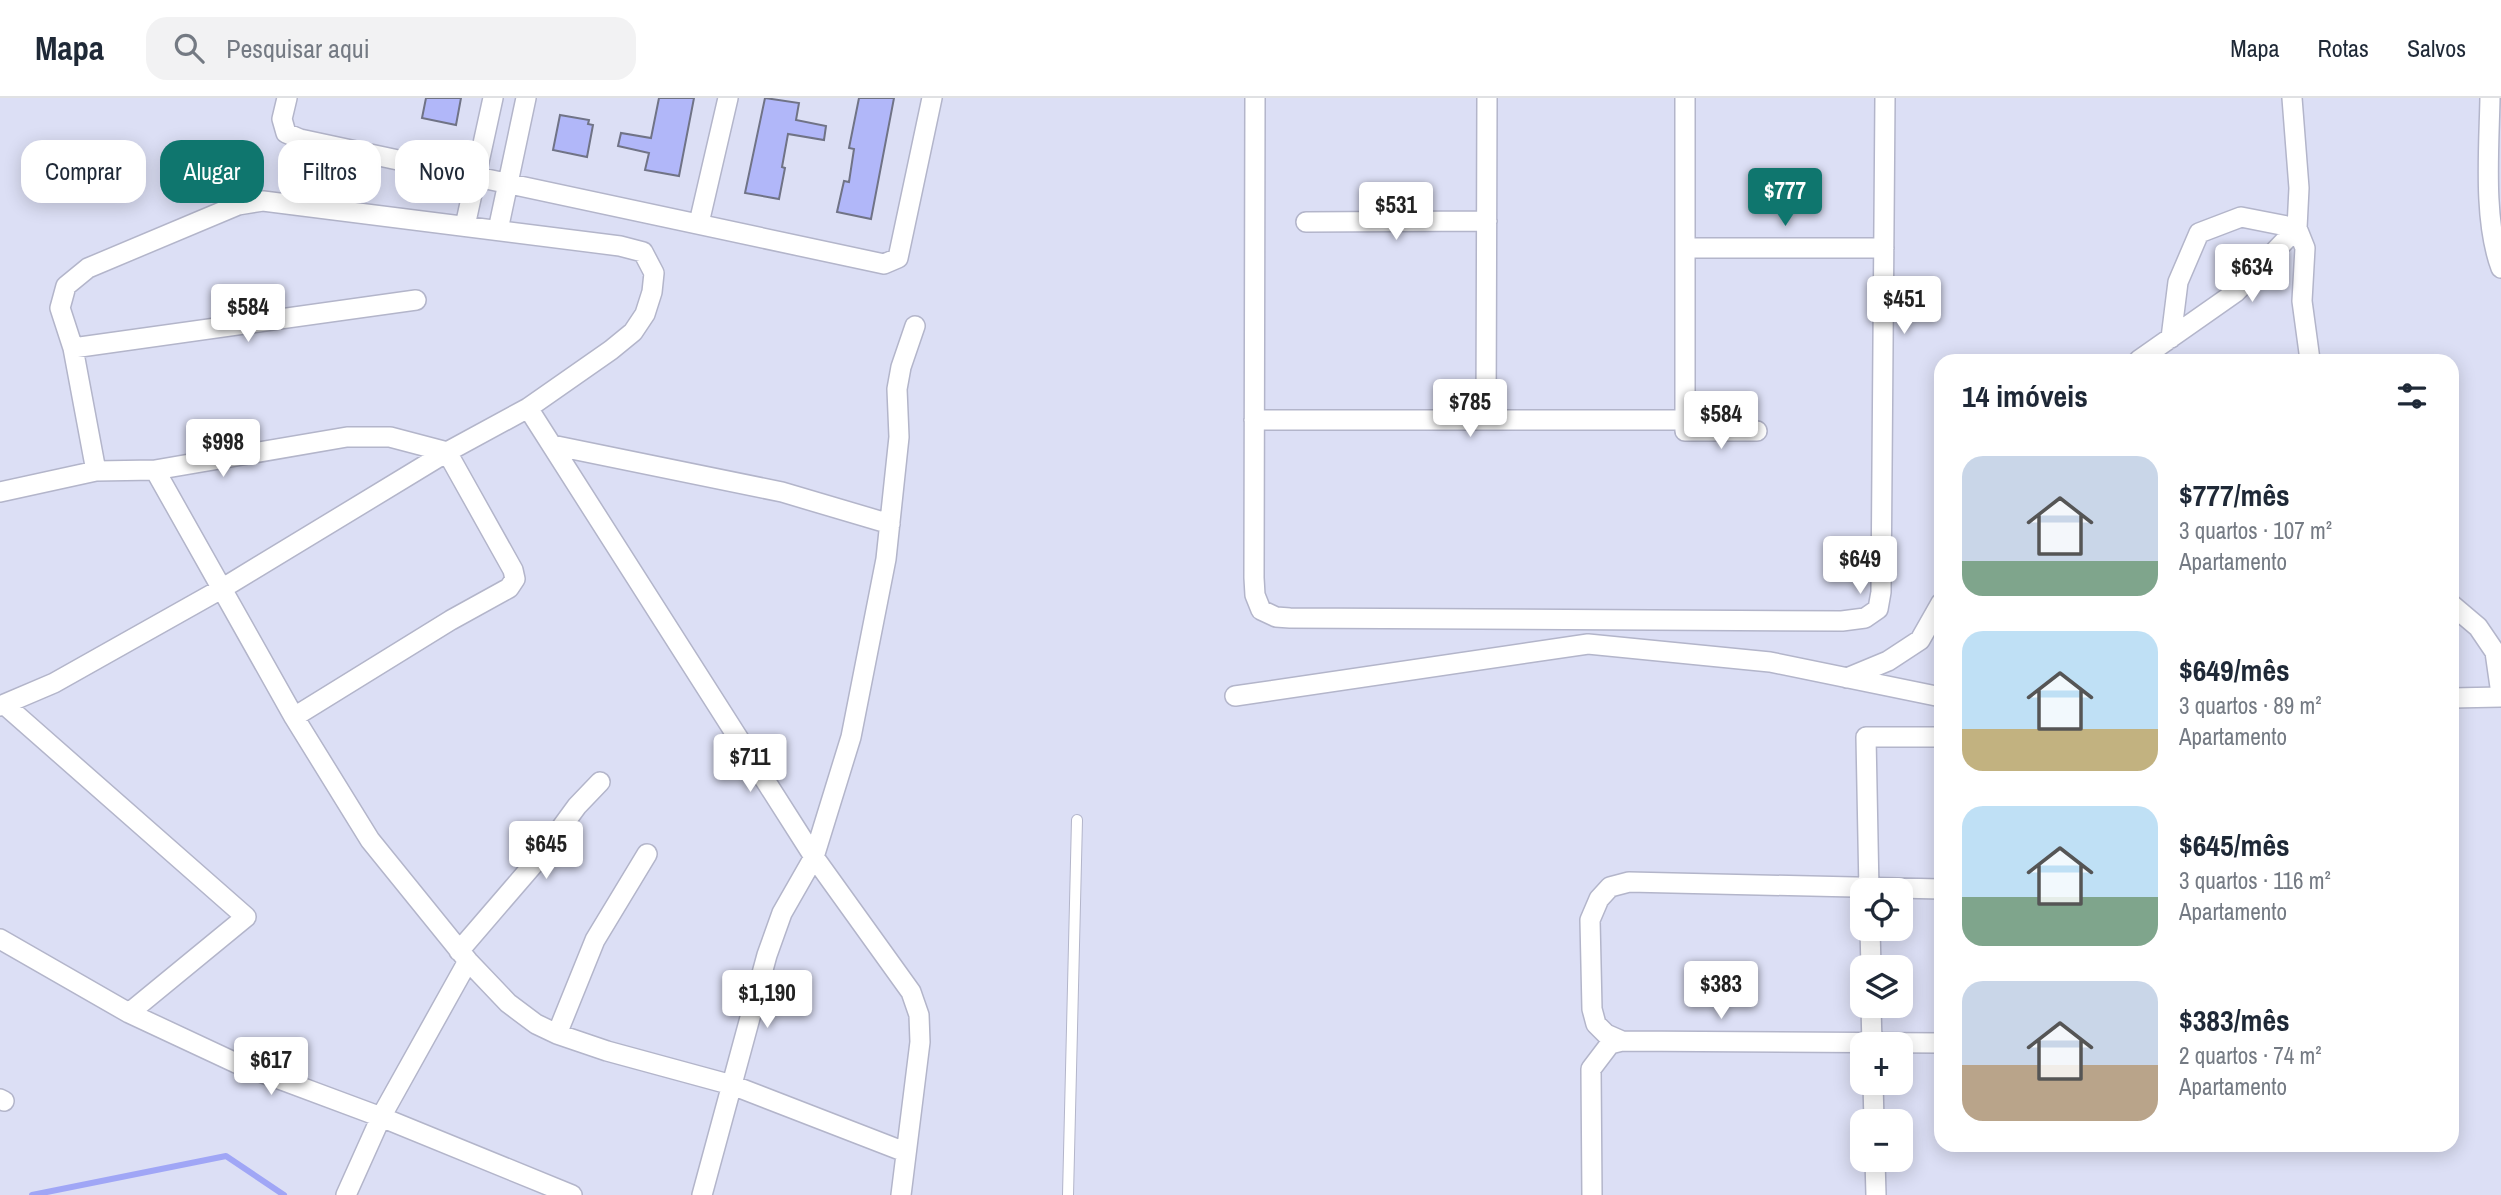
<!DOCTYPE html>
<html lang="pt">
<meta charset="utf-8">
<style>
:root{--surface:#fff;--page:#f2f2f3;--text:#1f2937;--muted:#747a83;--line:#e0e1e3;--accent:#0f766e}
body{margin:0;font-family:"Archivo Narrow",sans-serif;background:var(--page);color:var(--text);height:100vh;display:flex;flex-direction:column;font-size:26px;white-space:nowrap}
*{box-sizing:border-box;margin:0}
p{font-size:23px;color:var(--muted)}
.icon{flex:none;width:38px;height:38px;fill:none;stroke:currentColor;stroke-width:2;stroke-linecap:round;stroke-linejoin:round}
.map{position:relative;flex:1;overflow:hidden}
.drawer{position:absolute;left:1934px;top:256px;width:525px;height:798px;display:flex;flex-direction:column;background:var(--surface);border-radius:21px;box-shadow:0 4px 18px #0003}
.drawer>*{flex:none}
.guide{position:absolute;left:21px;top:42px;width:665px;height:63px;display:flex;gap:14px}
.buttons{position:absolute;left:1850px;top:780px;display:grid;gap:14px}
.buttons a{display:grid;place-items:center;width:63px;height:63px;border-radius:14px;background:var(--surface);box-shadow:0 4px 18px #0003;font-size:35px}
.price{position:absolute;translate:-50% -60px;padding:0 16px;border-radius:7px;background:#fff;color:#222;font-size:23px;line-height:46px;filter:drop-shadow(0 2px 4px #0008)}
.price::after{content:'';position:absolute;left:50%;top:42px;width:21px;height:16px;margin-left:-10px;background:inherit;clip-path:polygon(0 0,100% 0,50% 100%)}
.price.on{background:var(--accent);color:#fff}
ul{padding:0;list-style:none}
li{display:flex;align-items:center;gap:21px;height:175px;padding:0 28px}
li span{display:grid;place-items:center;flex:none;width:196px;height:140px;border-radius:21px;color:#555}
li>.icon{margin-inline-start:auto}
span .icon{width:84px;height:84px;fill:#fffc;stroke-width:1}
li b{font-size:30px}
h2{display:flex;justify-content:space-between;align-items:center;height:84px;padding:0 28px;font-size:30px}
.tag{padding:0 24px;border-radius:21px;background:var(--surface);box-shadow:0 4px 18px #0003;font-size:24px;line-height:63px}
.tag.on{background:var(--accent);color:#fff}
header{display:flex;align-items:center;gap:42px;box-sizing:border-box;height:98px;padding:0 35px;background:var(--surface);border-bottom:2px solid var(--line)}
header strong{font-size:33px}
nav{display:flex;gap:38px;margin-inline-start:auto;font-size:24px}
.search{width:490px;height:63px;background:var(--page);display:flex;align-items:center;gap:18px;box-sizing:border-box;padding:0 24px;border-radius:21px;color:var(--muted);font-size:26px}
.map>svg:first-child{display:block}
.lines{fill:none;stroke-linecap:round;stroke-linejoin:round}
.stream{stroke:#a0a6f6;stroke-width:6}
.building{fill:#b1b7f9;stroke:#707386;stroke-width:2}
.lane-casing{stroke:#b3b5ca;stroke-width:12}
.street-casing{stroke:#b3b5ca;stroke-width:22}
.lane{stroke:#fff;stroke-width:10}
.street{stroke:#fff;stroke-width:19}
</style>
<header>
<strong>Mapa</strong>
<div class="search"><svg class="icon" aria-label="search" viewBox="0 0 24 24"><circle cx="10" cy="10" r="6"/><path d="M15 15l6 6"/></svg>Pesquisar aqui</div>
<nav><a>Mapa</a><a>Rotas</a><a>Salvos</a></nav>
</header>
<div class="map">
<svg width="2501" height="1097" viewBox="0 0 2501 1097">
<rect width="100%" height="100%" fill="#dcdff5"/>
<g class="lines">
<!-- stream -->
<path class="stream" d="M32,1097l194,-39 58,39"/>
</g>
<!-- building -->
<path class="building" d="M426,0h35l-5,27 -34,-7z
M659,0h35l-15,78 -34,-6 4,-17 -31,-7 3,-13 30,5z
M765,0l34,5 -3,17 30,6 -2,14 -36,-6 -6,33 3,1 -6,31 -34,-6z
M859,0h35l-23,121 -34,-7 7,-31 5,1 5,-33 -5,-1z
M560,17l29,5 -1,4 5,1 -6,32 -34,-7z"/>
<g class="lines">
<!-- lane casing -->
<g class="lane-casing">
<path id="lane" d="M1068,1097l9,-375"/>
</g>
<!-- street casing -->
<g class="street-casing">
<path id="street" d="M287,0l-5,21 4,14 14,6 584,125 14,-6 34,-160
M1255,0l-1,480 1,17 6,15 15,7 14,1 552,3 23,-3 13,-9 3,-17 4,-494
M1685,0v333h72
M2292,0l7,90 -2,40 8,20 -3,53 8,59
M2490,0c-1,51 -7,122 11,170
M1306,124l181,-1
M699,125l29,-125
M465,128l28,-128
M498,132l28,-132
M1685,150h199
M2171,240l7,-56 21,-49 42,-16 56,11
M73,250l343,-48
M2139,262l97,-68 61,-64
M528,310l286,449 97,135 8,23 1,27 -19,153
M1486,320l1,-320
M1254,322h431
M552,347l230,47 108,32
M155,372l139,247 76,123 98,121 40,42 28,21 21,10 50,17 125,34 173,67
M0,394l96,-21 59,-1 192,-33h43l57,15 66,118 2,9 -6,9 -58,32 -157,97
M2452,507l26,22 17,25 6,42
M1847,580l41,-17 32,-21 21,-37
M1235,598l353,-52 182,18 171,35
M2452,600l49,-1
M5,607l241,212 -117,96
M0,608l54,-23 169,-95 224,-136 81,-44 83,-58 22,-18 12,-18 7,-22 2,-19 -11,-21 -23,-6 -357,-45 -25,4 -150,63 -22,18 -6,22 13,40 23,123
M1869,793l-3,-154h75
M1870,831l1,39
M0,841l129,74 107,50 145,54 191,78
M459,853l80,-93 38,-52 23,-24
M1871,908l1,39
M557,936l38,-94 52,-86
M1622,943l-16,-7 -10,-10 -4,-15 -2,-89 9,-21 11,-12 19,-5 312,7
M1873,985l1,39
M0,1001l4,2
M1875,1062l1,35
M346,1097l35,-78 87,-156
M702,1097l65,-240 15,-42 32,-56 37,-120 35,-178 13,-122 -2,-48 4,-22 14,-41
M1592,1097l-1,-126 19,-25 12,-3 319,2"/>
</g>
<!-- lane -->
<use href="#lane" class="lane"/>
<!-- street -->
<use href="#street" class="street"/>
</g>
</svg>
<div class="buttons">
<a><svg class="icon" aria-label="locate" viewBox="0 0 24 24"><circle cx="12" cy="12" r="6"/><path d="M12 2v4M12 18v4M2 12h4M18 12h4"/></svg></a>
<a><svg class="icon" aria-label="layers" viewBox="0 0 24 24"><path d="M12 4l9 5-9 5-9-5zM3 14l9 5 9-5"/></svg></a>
<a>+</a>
<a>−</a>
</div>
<b class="price on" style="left:1785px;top:130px">$777</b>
<b class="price" style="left:1396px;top:144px">$531</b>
<b class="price" style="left:2252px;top:206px">$634</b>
<b class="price" style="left:1904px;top:238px">$451</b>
<b class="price" style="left:248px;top:246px">$584</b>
<b class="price" style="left:1470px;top:341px">$785</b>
<b class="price" style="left:1721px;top:353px">$584</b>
<b class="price" style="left:223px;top:381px">$998</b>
<b class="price" style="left:1860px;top:498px">$649</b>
<b class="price" style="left:750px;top:696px">$711</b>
<b class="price" style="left:546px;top:783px">$645</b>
<b class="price" style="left:1721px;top:923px">$383</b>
<b class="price" style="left:767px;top:932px">$1,190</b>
<b class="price" style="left:271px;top:999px">$617</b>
<div class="guide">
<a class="tag">Comprar</a>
<a class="tag on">Alugar</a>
<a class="tag">Filtros</a>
<a class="tag">Novo</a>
</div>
<section class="drawer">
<h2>14 imóveis<svg class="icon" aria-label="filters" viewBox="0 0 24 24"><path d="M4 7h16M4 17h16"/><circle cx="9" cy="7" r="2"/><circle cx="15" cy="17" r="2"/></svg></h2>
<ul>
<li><span style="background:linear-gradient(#c9d6e8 75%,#7fa58c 0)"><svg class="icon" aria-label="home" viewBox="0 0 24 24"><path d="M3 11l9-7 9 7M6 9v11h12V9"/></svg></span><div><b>$777/mês</b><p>3 quartos · 107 m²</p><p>Apartamento</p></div></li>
<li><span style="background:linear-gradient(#bfe0f5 70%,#c2b280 0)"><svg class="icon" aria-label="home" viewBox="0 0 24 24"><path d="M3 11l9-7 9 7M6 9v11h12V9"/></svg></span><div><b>$649/mês</b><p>3 quartos · 89 m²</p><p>Apartamento</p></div></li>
<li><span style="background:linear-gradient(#bfe0f5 65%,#7fa58c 0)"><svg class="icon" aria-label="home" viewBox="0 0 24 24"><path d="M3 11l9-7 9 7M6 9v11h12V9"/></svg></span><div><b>$645/mês</b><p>3 quartos · 116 m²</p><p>Apartamento</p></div></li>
<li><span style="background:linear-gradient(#c9d6e8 60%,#b9a48a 0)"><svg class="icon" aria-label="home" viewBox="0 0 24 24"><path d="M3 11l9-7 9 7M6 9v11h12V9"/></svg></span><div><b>$383/mês</b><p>2 quartos · 74 m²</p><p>Apartamento</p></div></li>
</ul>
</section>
</div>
